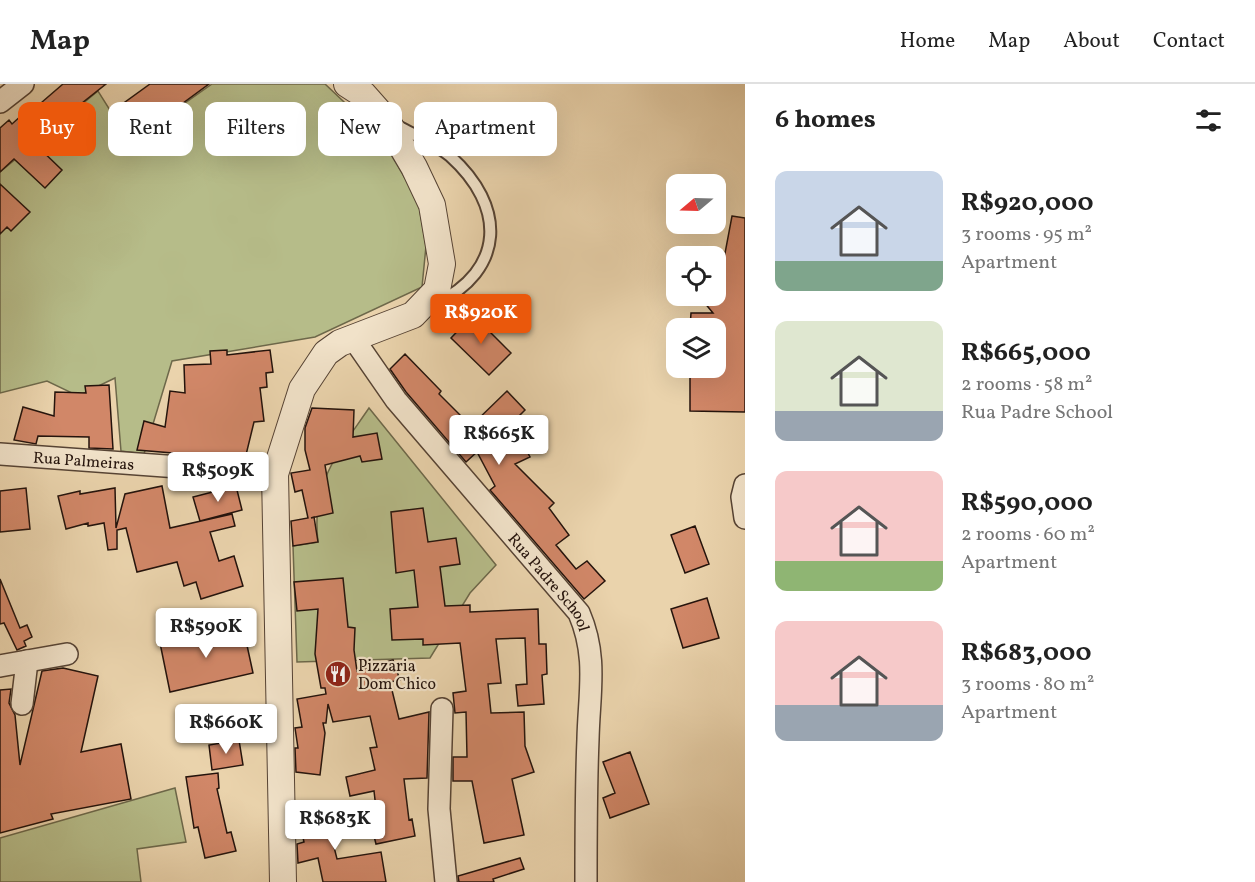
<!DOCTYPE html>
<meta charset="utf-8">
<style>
:root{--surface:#fff;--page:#f6f6f6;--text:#222;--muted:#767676;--line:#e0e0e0;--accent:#ea580c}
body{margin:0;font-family:Vollkorn,serif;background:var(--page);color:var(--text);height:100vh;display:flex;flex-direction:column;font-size:22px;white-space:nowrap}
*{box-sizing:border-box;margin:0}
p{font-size:20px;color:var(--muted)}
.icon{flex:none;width:33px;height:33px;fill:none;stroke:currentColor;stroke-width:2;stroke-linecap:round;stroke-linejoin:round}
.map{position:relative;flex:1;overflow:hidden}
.side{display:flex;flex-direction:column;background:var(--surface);width:510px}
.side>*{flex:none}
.banner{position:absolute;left:18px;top:18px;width:570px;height:54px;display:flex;gap:12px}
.needle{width:39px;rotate:251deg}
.fabs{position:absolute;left:666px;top:90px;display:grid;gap:12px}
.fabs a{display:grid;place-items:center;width:60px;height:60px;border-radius:12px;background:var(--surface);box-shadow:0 6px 24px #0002;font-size:30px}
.price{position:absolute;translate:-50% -51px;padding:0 14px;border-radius:6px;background:#fff;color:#222;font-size:20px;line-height:39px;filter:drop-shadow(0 2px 3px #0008)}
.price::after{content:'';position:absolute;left:50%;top:36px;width:18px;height:14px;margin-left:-9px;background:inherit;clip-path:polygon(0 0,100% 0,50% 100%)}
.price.current{background:var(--accent);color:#fff}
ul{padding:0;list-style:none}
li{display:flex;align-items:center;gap:18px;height:150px;padding:0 30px}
li span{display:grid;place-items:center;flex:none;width:168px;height:120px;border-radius:12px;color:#555}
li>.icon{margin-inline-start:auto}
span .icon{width:72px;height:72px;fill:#fffc;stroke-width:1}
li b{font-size:26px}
h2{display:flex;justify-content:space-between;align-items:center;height:72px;padding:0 30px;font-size:26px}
.chip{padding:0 21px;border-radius:12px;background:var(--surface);box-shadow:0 6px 24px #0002;font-size:21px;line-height:54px}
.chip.current{background:var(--accent);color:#fff}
header{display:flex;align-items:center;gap:36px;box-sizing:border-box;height:84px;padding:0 30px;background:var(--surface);border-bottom:2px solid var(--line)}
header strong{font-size:28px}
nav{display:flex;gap:33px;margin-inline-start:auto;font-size:21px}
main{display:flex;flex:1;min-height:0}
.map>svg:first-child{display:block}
.green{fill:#b6bc89;stroke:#6d684a;stroke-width:1.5}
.building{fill:#d18768;stroke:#24130c;stroke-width:1.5}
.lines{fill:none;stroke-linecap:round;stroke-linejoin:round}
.service-casing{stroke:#564334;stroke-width:14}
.minor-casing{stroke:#564334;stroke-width:24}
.tertiary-casing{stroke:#564334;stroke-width:28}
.service{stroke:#f1e2c9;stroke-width:10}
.minor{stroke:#f1e2c9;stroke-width:21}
.tertiary{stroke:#f1e2c9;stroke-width:26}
.labels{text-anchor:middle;stroke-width:4.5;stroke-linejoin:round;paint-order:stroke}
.street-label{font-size:16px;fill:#24130c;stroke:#f1e2c9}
.poi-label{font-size:16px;fill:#24130c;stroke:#f1e2c9;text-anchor:start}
</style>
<header>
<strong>Map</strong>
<nav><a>Home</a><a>Map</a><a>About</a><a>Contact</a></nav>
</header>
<main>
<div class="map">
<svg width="745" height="798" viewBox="0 0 745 798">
<rect width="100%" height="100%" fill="#ead3ac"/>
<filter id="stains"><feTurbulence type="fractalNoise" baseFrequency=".00333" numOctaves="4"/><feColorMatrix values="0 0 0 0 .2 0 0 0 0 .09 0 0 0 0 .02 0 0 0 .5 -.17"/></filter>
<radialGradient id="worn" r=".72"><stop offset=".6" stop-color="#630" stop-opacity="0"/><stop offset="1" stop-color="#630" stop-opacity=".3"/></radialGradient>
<!-- green -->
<path class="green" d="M212,0h113l55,52 38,64 8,46 -4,41 -107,50 -143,24 -28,93 -23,-3 -6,-73 -37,18 -31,-15 -47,12v-221l98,-81 32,51z
M369,324l127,157 -26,28 -40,65 -133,4 -4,-116 25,-4c-7,-60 19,-87 51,-134z
M175,704l11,54 -49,7 4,33h-141v-44z"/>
<!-- building -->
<path class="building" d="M63,0h43l-73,58 29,28 -17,18 -31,-29 -14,13v-44l9,-8 3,4 20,-18 2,3z
M150,0h59l-79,58 -20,-29z
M0,100l30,28 -19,19 -4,-4 -7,7z
M732,132l13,2v194l-55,-1v-43h26v-40h-26l1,-15h22l-14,-17h18z
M473,231l38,38 -22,22 -38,-37z
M227,266v5l43,-5 3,22 -7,1 1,14 -7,1 4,33 -10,1 -9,37 -108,-9 7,-29 21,6 5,-36 15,2 -1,-28 27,-1 -1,-13z
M405,270l36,37 -2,3 32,32 36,-35 18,19 -13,13 18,34 -15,7 39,39 -5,5 20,27 -13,10 20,24 11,-8 18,20 -21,18 -94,-109 5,-4 -18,-34 -11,10 -60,-70 -16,-23z
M109,301l4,64 -24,-1v-11l-51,-1 -2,8 -22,-4 9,-33 31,9 1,-24 31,1 -1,-7z
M312,324l42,2 -1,27 24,-4 5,26 -20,3 -2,-6 -35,9 8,48 -22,5 3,-1 4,25 -25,4 -2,-25 17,-3 -6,-28 -7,2 -4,-19 19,-3 -5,-20v-22z
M162,402l8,42 62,-14 3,12 -25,6 9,29 15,-5 9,30 -42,13 -5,-17 -12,4 -7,-24 -40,10 -11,-44 -9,2v19l-9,1 -4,-27 -16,3v-3l-22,6 -8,-33 22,-5v3l35,-6 1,40 9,-34z
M236,402l6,24 -42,11 -7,-24z
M26,404l4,41 -30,3v-41z
M423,424l5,34 28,-4 4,26 -20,3 5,39 25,-1v7l68,-3 1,35h7l1,30 -5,1 2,29 -26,2 -2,-21 11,-1 -2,-46 -29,1 5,44 -13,1 3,29 33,-1 1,34 9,26 -22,7 12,56 -40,8 -12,-62h-19v-24h14l-1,-45 -11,1 -2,-20 13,-2 -6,-48 -37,2v-6l-31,1 -2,-31 28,-2 -4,-37 -18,3 -5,-61z
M695,442l14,38 -24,9 -14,-38z
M343,494l5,49 7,1 -1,22 3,21 36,-11 7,20 -10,2 9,37 30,-7 -2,66 -23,1 5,41 3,-1 3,17 -39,8 -4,-16 6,-2 -4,-35 -24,5 -4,-19 29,-7 -5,-22 7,-1 -7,-31 -37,6 -5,-18 -2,19h-3l2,10 -5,42 -24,-3 -1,-24h3l-3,-20 7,-1 -5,-28 29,-5 -1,-6h-4l-6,-34 3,-45 -21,2 -3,-29z
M0,495l20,49 7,-3 5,12 -8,4 2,5 -9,4 -13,-27 -4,1z
M707,514l12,40 -36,10 -12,-39z
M243,543l10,46 -83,19 -10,-49z
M63,584l35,8 -17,76 40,-8 10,55 -80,15 2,5 -53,14v-143l11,-1 -2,14 6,12 5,50 22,-94z
M239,656l4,25 -31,5 -3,-25z
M630,668l19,52 -39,14 -7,-20 12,-5 -12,-31z
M218,689l1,15 -2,1 10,44 4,-1 5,19 -31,7 -7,-31 -4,1 -8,-51z
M338,722l5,22 -13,3 7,28 44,-7 5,30h-63l-5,-24 -20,5 -1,-19 7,-2 -6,-27z
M520,774l4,11 -31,10 1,3h-35l-1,-6z"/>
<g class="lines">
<!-- service casing -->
<g class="service-casing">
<path id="service" d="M398,42c16,9 38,18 52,30 56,50 56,114 -15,148"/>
</g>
<!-- minor casing -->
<g class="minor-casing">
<g id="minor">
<path d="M0,18l23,-18"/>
<path id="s1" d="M353,254l43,62 183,213c19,44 10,80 9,126 -2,48 -2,95 -2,143"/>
<path id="s2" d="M0,370l275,20"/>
<path d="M745,401l-3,12 3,21"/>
<path d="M0,582l67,-12"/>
<path d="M22,620l5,-43"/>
<path d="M442,625l-3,100 7,73"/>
</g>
</g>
<!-- tertiary casing -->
<g class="tertiary-casing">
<path id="tertiary" d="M283,798l-8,-408 27,-85 24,-36 14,-10 73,-28 24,-25 5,-26 -10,-59 -18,-38 -27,-46 -23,-26 -17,-11"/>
</g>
<!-- service -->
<use href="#service" class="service"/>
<!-- minor -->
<use href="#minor" class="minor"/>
<!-- tertiary -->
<use href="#tertiary" class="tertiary"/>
</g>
<!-- icons -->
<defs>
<g id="restaurant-disc" transform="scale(1.35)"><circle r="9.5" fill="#8f2418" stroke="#f1e2c9"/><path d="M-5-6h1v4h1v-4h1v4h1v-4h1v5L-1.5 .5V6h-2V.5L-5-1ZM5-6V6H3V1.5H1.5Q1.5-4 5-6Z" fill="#fff"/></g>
</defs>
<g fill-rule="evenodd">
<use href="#restaurant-disc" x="338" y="590"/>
</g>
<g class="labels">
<!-- street labels -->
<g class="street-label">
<text dy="6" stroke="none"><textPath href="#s2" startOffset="84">Rua Palmeiras</textPath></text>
<text dy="6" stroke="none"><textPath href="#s1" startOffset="314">Rua Padre School</textPath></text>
</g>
<!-- poi labels -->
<g class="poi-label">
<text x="358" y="587">Pizzaria<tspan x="358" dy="18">Dom Chico</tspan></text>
</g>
</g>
<rect width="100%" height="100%" filter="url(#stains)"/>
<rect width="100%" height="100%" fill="url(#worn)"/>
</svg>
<div class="fabs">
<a><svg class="needle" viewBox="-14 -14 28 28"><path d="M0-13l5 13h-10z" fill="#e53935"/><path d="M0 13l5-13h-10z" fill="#767676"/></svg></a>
<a><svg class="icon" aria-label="locate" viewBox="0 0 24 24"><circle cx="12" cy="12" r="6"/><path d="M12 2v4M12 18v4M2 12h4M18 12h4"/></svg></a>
<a><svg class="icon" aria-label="layers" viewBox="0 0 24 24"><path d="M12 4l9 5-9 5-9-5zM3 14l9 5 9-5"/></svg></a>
</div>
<b class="price current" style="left:481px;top:261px">R$920K</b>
<b class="price" style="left:499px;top:382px">R$665K</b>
<b class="price" style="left:218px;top:419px">R$509K</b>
<b class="price" style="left:206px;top:575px">R$590K</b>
<b class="price" style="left:226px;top:671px">R$660K</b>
<b class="price" style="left:335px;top:767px">R$683K</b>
<div class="banner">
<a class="chip current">Buy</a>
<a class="chip">Rent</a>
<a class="chip">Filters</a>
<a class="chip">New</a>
<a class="chip">Apartment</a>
</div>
</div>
<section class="side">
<h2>6 homes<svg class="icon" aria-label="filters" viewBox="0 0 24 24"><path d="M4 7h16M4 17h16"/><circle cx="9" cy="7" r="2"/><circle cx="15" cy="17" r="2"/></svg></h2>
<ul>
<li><span style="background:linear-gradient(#c9d6e8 75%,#7fa58c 0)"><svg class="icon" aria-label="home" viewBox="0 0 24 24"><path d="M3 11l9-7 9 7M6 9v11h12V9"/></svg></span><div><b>R$920,000</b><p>3 rooms · 95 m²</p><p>Apartment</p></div></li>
<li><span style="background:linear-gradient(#dfe7d0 75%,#9aa5b1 0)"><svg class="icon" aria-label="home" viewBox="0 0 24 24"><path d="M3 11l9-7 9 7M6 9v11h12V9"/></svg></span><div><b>R$665,000</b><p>2 rooms · 58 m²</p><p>Rua Padre School</p></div></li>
<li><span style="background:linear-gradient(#f6c9c9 75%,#8fb573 0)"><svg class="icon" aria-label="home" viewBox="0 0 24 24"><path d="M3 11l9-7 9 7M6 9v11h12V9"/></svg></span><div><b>R$590,000</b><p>2 rooms · 60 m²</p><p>Apartment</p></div></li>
<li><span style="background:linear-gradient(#f6c9c9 70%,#9aa5b1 0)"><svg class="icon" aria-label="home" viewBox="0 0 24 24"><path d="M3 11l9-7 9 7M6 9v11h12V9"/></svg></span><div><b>R$683,000</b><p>3 rooms · 80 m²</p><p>Apartment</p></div></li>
</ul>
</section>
</main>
